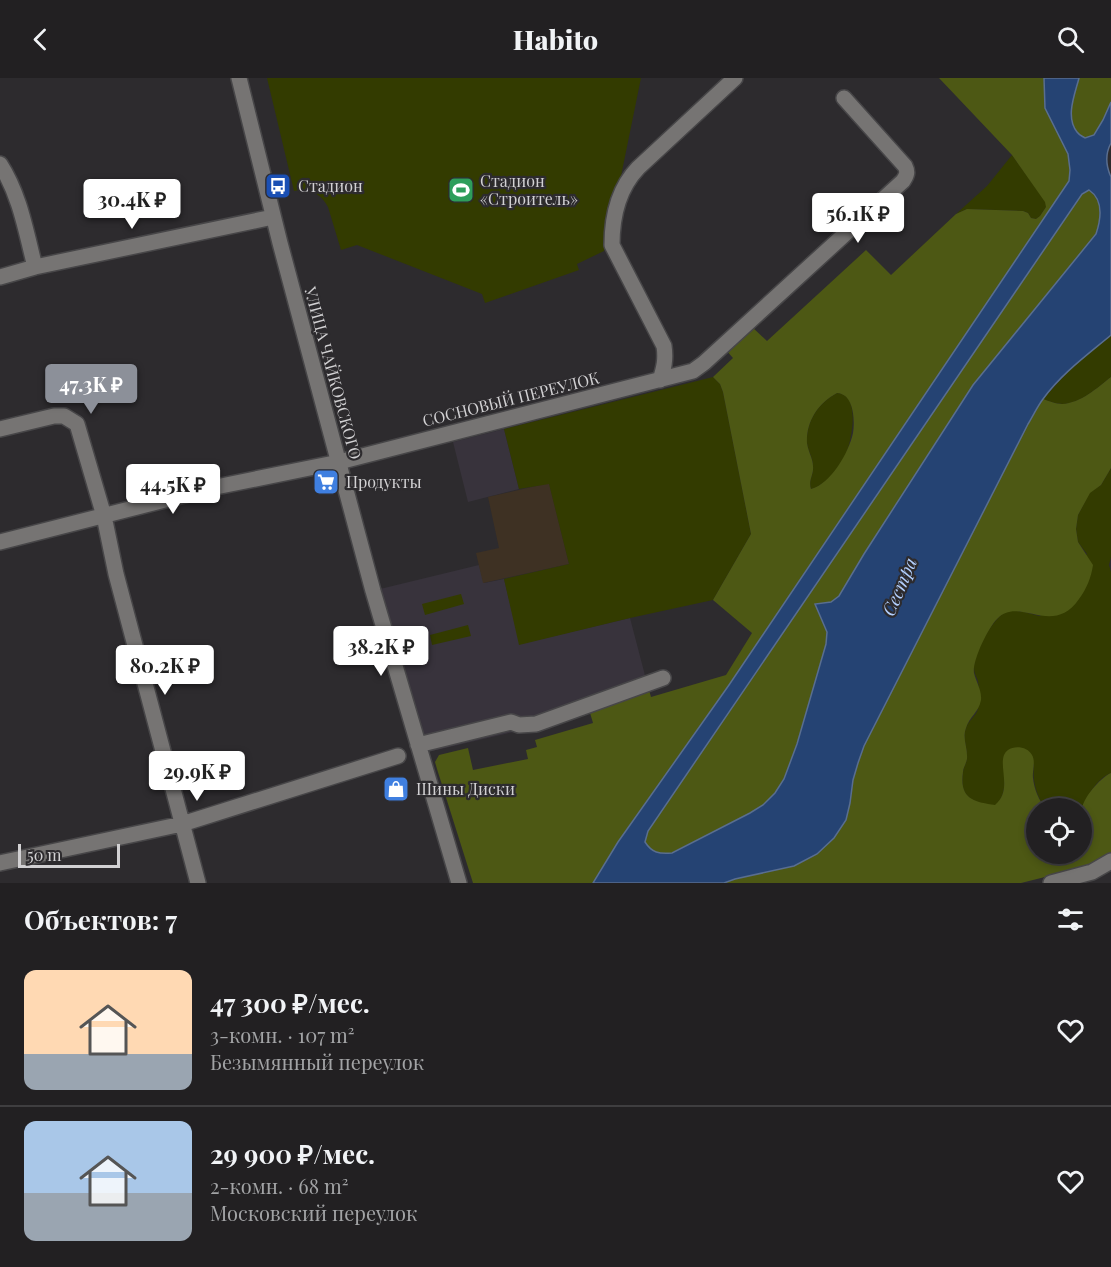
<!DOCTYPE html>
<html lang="ru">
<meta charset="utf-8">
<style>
:root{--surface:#222022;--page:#2e2d2f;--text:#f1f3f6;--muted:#a2a3a5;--line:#3f3e40;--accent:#8c9099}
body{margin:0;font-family:"Playfair Display",serif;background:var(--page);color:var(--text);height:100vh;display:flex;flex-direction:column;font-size:22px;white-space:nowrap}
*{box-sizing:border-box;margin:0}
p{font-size:20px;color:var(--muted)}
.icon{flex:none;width:33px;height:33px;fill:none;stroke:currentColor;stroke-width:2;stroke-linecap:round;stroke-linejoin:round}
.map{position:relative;height:805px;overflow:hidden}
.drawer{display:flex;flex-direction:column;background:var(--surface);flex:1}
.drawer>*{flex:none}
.tools{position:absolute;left:1026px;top:720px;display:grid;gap:12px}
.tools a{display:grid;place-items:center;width:66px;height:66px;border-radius:50%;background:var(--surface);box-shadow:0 3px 9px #0003,0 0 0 2px var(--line);font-size:30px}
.scale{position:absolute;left:18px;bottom:15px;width:102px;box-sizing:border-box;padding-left:6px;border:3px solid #d2d1d3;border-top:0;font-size:16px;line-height:21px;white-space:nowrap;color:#d2d1d3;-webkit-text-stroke:4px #2d2b2e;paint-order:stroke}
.price{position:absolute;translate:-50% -51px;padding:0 14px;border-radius:6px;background:#fff;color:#222;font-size:20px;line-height:39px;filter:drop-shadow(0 2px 3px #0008)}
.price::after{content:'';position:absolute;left:50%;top:36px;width:18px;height:14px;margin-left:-9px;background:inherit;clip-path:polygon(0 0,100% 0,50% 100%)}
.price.current{background:var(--accent);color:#fff}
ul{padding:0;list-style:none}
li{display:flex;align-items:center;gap:18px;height:150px;padding:0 24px}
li+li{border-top:2px solid var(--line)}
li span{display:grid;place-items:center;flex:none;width:168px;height:120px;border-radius:12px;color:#555}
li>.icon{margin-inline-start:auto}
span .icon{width:72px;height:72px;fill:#fffc;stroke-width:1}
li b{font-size:26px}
h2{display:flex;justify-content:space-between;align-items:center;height:72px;padding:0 24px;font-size:26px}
header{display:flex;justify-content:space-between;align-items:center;height:78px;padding:0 24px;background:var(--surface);font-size:27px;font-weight:800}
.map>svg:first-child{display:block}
.built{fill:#38333c}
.industrial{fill:#3e3123}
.green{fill:#333b00}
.forest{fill:#4d5814;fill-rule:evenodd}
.water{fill:#254373;stroke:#596e90;stroke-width:1.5;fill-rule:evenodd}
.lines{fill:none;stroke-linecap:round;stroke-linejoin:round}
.minor-casing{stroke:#474648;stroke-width:18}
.minor{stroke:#767473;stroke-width:15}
.labels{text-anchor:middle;stroke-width:4.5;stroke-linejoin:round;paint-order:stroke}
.poi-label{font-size:16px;fill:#d2d1d3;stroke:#2d2b2e;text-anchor:start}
.street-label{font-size:16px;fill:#d2d1d3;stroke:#2d2b2e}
.water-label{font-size:18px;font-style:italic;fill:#b2cffd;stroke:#2d2b2e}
</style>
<header><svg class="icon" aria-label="back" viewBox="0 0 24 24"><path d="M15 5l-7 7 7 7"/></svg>Habito<svg class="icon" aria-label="search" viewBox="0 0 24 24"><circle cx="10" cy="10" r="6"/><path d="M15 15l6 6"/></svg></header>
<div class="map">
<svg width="1111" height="805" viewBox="0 0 1111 805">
<rect width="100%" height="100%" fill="#2d2b2e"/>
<!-- built -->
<path class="built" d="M504,351l15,60 -51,13 -15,-60z
M479,487l5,18 20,-4 16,65 110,-26 17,65 -121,46 -102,24 -48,-163z"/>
<!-- industrial -->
<path class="industrial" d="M549,405l20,81 -86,19 -7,-30 23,-5 -11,-51z"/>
<!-- green -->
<path class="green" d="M267,0h374l-21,103 -9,15 -7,55 -27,13 2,6 -94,33 -3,-9 -125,-49 -16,5 -13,-43c-7,-14 -19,-18 -34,-16z
M1012,77l34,47v5l-6,9 -4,3 -5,-1 -3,-5 -5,-2 -56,-2 -11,5 31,-28z
M1111,257v42c-14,11 -30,26 -48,27 -7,0 -14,-3 -20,-5l30,-33z
M713,299l7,7 3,8 28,142 -38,66 -83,18 -111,27 -15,-66 65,-15 -20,-80 -30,5 -15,-60z
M837,315c24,1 15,46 9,61 -6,13 -21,32 -35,35 -3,-9 3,-14 2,-23 0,-8 -5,-15 -6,-23 -1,-21 11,-40 30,-50z
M1111,390v89l-2,8 2,7v201c-15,6 -22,22 -30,35h-36c-9,-13 -13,-28 -11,-44l-30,8c1,12 1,25 -9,34 -21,-4 -36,-7 -32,-33 0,-5 3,-9 4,-14 1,-10 -5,-20 -1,-31 2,-7 10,-12 12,-19 1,-7 1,-21 0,-28 -2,-5 -4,-8 -4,-13 0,-15 19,-52 34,-57 9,-2 23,3 32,5l47,-62 -9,-12 -2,-13 2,-14 12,-23 11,-7z
M461,516l3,10 -39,11 -3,-11z
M468,547l3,11 -39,9 -2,-10z"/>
<!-- forest -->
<path class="forest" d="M939,0h105c-1,12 5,39 11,50 10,21 18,28 14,53l-340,504 -111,157 -25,41h-120l-36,-114 -2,-7 4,-7 29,-7 5,22 55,-11 -2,-9 11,-3 -2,-7 58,-17 -5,-17 59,-23 4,14 75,-22 26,-42 -39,-33 38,-66 -28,-142 -3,-8 -7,-7 20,-19 -8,-9 26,-23 16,15 99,-91 25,25 65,-61 11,-5 56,2 5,2 3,5 5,1 4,-3 6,-9 -1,-5 -33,-47zM837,315c17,1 18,27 16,40 -4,19 -22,51 -42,56 -3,-9 3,-14 2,-23 0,-7 -5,-15 -6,-23 -1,-21 11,-40 30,-50z
M1079,0h32v24l-8,18 -9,15 -9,3c-3,-2 -6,-3 -8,-6 -12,-15 -2,-38 2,-54z
M1089,112c15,10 12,29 7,44l-123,151 -109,169 -25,42 -8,6 -16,3 12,27 -1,12 -29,100 -13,35 -9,14 -12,12 -13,8 -79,40c-12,1 -19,0 -26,-11l2,-11 435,-637z
M1111,299v91l-10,17 -11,8 -12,22 -2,14 2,13 15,23c-2,13 -6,23 -14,34 -27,39 -60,-4 -82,20 -9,9 -25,42 -23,54 2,9 8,17 7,27 -2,12 -12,17 -15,28 -4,11 2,20 1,31 -1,5 -4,9 -4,13 -4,27 11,30 32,33 20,-16 -1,-45 13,-55 7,-5 20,-3 24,5 4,7 0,16 1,23 1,11 6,22 12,30h-9v46h46c0,-15 -3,-31 0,-45 1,-11 18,-31 29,-36v79l-22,14 -68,17h-297l11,-4 59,-13 56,-63 3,-23 5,-17 6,-17 164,-322 15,-25c6,2 13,5 19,5 19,-1 35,-16 49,-27z"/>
<!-- water -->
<path class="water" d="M1044,0h35c-4,16 -14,39 -2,54 2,3 5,4 8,6l9,-3 9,-15 8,-18v41c-6,11 -5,23 0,34v158c-24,20 -50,39 -68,64 -6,8 -10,17 -15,25l-164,322 -6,17 -5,17 -3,23 -4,17 -12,18 -17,16 -23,12 -59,13 -11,4h-131l25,-41 111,-157 340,-504 1,-11 -2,-16 -23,-46zM1089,112c15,10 12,29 7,44l-123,151 -109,169 -25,42 -8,6 -16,2 12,28 -1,12 -29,100 -13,35 -9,14 -12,12 -13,8 -78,40c-13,1 -20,0 -27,-11l3,-11 434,-637z"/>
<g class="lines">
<!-- minor casing -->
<g class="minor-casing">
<path id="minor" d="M239,0l41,165 93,348 86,292
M0,86c20,31 26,68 35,103
M0,199l35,-10 238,-50
M660,302c4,-12 6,-21 4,-34l-52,-101c0,-28 6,-56 26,-77l97,-90
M0,351l54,-13h10l13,8 27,92 12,58 82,309
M0,464l216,-55 123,-25 354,-91 11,-8 199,-182c4,-6 5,-9 2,-15l-61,-68
M418,667l93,-23 8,3 17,-1 127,-46
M0,785l182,-39 216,-68
M1051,805l41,-11 19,-11"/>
</g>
<!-- minor -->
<use href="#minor" class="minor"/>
</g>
<!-- icons -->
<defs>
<g id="bus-square" transform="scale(1.35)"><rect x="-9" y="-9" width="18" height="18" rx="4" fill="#1a4fb4" stroke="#2d2b2e"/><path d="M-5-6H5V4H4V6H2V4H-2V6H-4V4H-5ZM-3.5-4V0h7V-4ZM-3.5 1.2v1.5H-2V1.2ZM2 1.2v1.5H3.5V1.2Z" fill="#fff"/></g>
<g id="stadium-square" transform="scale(1.35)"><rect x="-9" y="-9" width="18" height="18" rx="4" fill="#2e9e5b" stroke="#2d2b2e"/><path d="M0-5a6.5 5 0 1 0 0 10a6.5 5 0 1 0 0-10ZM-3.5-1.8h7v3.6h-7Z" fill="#fff"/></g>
<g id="supermarket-square" transform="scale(1.35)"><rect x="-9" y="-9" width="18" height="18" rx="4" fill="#3f7fe0" stroke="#2d2b2e"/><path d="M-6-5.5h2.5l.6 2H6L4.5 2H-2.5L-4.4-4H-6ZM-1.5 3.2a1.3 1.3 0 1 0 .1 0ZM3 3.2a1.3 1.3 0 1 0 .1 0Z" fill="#fff"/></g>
<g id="shop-square" transform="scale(1.35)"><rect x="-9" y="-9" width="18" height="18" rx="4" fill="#3f7fe0" stroke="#2d2b2e"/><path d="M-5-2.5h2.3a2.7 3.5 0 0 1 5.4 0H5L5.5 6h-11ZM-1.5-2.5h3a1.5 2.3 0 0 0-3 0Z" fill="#fff"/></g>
</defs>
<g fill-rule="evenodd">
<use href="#bus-square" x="278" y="108"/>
<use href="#stadium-square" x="461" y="112"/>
<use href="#supermarket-square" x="326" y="404"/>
<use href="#shop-square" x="396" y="711"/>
</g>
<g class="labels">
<!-- poi labels -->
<g class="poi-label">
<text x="480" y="109">Стадион<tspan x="480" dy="18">«Строитель»</tspan></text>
<text x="298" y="114">Стадион</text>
<text x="346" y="410">Продукты</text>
<text x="416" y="717">Шины Диски</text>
</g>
<!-- street labels -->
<g class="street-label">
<text transform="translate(333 295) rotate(75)" y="6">УЛИЦА ЧАЙКОВСКОГО</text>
<text transform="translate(511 321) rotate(-14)" y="6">СОСНОВЫЙ ПЕРЕУЛОК</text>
</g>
<!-- water labels -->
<g class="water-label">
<text transform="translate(900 509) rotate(-67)" y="6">Сестра</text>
</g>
</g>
</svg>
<div class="tools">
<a><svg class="icon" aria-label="locate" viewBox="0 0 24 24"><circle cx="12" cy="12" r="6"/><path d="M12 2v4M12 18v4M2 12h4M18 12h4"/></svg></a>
</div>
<div class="scale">50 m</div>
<b class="price" style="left:132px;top:152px">30.4K ₽</b>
<b class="price" style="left:858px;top:166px">56.1K ₽</b>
<b class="price current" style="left:91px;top:337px">47.3K ₽</b>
<b class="price" style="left:173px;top:437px">44.5K ₽</b>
<b class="price" style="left:381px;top:599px">38.2K ₽</b>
<b class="price" style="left:165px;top:618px">80.2K ₽</b>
<b class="price" style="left:197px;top:724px">29.9K ₽</b>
</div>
<section class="drawer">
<h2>Объектов: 7<svg class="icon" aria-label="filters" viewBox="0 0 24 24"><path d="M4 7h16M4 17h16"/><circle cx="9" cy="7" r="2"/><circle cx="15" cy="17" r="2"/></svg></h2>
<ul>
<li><span style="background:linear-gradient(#ffd9b3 70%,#9aa5b1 0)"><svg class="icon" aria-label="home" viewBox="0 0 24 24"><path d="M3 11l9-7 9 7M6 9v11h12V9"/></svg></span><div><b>47 300 ₽/мес.</b><p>3-комн. · 107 m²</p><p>Безымянный переулок</p></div><svg class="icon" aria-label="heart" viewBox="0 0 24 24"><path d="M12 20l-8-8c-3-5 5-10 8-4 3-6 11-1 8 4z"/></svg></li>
<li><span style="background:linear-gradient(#a9c7e8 60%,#9aa5b1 0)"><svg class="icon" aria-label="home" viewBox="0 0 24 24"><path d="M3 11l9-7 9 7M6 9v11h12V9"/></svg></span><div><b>29 900 ₽/мес.</b><p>2-комн. · 68 m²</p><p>Московский переулок</p></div><svg class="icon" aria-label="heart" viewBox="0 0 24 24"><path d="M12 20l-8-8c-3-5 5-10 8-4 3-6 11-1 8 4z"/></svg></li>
</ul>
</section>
